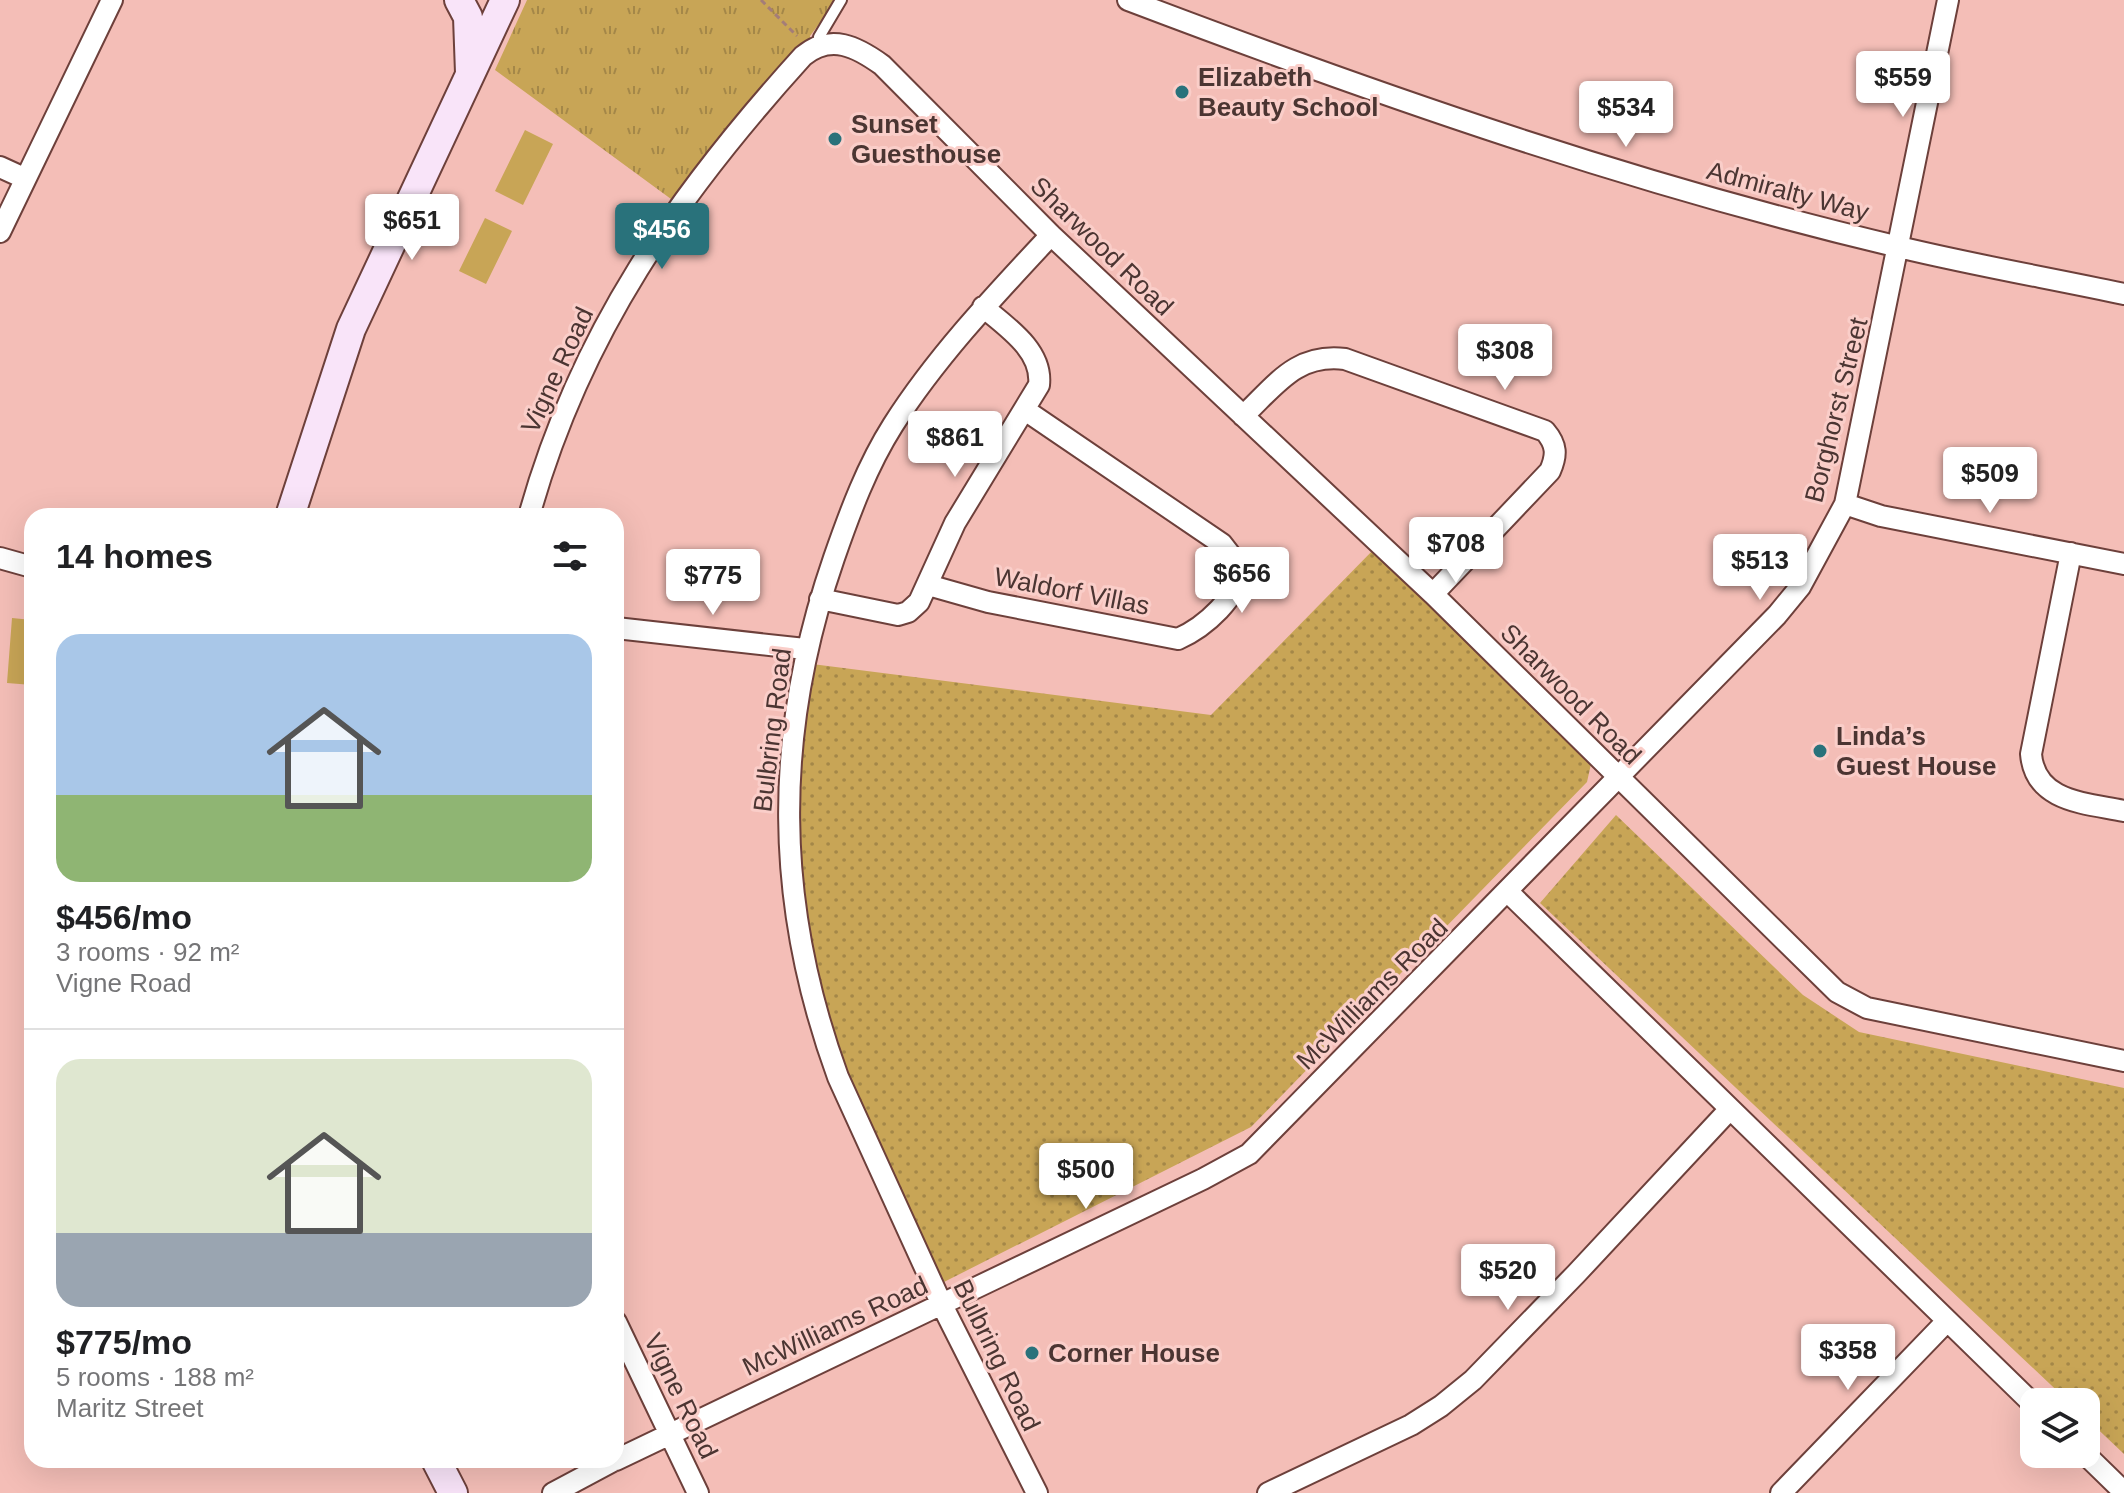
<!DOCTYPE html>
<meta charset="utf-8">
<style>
:root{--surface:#fff;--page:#f2f2f2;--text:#202124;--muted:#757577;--line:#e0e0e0;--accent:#29727b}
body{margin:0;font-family:Helvetica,sans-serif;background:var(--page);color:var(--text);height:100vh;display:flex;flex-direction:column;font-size:30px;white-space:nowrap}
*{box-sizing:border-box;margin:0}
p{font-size:26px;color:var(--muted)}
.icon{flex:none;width:44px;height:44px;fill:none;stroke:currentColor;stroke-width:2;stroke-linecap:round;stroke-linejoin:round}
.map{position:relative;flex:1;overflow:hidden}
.drawer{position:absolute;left:24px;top:508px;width:600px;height:960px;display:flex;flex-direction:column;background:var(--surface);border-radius:24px;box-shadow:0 8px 32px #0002}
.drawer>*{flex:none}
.fabs{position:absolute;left:2020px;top:1388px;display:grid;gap:16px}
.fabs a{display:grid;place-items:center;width:80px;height:80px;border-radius:16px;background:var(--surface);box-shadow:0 8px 32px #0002;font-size:40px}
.price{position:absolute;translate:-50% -68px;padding:0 18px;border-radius:8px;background:#fff;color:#222;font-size:26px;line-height:52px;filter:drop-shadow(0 2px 4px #0008)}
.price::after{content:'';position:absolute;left:50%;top:48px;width:24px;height:18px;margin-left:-12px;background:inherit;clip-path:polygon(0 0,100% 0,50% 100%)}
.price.on{background:var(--accent);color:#fff}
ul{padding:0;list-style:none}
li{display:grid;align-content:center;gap:16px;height:424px;padding:0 32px}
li+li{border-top:2px solid var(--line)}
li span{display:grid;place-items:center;height:248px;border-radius:24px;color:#555}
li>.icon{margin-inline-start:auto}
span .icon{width:144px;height:144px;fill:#fffc;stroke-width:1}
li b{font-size:34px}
h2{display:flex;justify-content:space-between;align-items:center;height:96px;padding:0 32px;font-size:34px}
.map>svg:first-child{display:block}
.grass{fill:url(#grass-tufts)}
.park{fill:url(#park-dots)}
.garden{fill:#c8a556}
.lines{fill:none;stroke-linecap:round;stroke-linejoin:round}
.service-casing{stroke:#6d403b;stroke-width:14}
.minor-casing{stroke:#6d403b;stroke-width:24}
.secondary-casing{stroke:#6d403b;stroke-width:32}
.path{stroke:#a47d78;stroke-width:3;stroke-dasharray:6 4;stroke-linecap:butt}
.service{stroke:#fff;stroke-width:10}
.minor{stroke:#fff;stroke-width:20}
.secondary{stroke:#f9e4f9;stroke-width:28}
.poi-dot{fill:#29727b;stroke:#facec9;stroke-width:3}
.labels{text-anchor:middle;stroke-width:6;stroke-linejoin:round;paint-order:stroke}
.poi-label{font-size:26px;font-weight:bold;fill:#4b3532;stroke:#facec9;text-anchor:start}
.street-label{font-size:26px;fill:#4b3532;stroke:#facec9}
</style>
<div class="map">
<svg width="2124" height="1493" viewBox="0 0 2124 1493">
<defs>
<pattern id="grass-tufts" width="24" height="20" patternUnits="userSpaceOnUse" patternTransform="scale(2)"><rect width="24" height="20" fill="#c8a556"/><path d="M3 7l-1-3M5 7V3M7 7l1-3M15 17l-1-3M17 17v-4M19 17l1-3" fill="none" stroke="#a48748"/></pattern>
<pattern id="park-dots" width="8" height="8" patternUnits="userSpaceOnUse" patternTransform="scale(2)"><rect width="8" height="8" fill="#c8a556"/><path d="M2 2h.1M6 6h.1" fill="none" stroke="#a48748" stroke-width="1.8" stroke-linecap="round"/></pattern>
</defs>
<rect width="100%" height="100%" fill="#f4beb7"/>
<!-- grass -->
<path class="grass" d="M527,0h310l-27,36v7l-67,67 -72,89 -176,-129z"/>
<!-- park -->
<path class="park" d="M1377,546l210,204 4,14 -4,18 -336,345 -311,157 -98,-225 -33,-116 -8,-65 -3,-119 14,-95 399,51z
M1616,815l187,180 56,37 265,56v366l-38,-36v-16h-17l-529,-499z"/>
<!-- garden -->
<path class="garden" d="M525,130l28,14 -30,61 -28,-14z
M485,218l27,13 -26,53 -27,-13z
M12,618l20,2v65l-25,-2z"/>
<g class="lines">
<!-- service casing -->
<g class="service-casing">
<path id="service" d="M821,46l-2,-9 22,-37"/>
</g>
<!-- minor casing -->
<g class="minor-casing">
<path id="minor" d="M1128,0c253,96 508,185 771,247 74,18 150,31 225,47
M0,167l24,11
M0,232l112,-232
M1243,416c33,-31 53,-63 102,-57l200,72c12,14 12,24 5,40l-117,123
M1845,504l36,12 243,48
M529,516c51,-183 148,-321 274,-460 28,-23 54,-9 79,9l169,170 382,359 404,398 30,16 257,53
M2071,553l-40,201c4,48 54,49 93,57
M0,558l32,9
M928,585l60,17 190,37c25,-11 64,-43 61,-73l-17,-22 -197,-134
M820,599l78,16 10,-3 11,-10 36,-79 84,-138c4,-34 -32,-58 -56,-78
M616,628l189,21
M1508,892l526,513
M616,1322l82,171
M2085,1454l39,38
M616,1460l587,-281 46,-25 528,-539 23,-28 45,-83 103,-504
M553,1493l62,-33
M1037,1493l-95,-188 -104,-228c-64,-175 -65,-343 -4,-519 16,-46 33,-92 59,-133 44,-69 102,-130 158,-190
M1268,1493l143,-68 30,-19 32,-26 103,-106 154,-165
M1781,1493l166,-172"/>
</g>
<!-- secondary casing -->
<g class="secondary-casing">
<path id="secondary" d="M459,0l9,17 2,56
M290,516l61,-187 154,-329
M436,1460l17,33"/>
</g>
<!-- path -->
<path class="path" d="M761,0l36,36"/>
<!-- service -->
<use href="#service" class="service"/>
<!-- minor -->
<use href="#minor" class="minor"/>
<!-- secondary -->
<use href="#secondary" class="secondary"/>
</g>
<!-- markers -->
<g class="poi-dot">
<circle cx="1182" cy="92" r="8"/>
<circle cx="835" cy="139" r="8"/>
<circle cx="1820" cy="751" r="8"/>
<circle cx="1032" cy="1353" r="8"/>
</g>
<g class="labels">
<!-- poi labels -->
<g class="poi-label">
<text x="1198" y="86">Elizabeth<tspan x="1198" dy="30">Beauty School</tspan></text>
<text x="851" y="133">Sunset<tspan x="851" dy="30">Guesthouse</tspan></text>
<text x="1836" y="745">Linda’s<tspan x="1836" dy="30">Guest House</tspan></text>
<text x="1048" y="1362">Corner House</text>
</g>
<!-- street labels -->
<g class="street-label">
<text transform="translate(1788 191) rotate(15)" y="9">Admiralty Way</text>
<text transform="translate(1102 246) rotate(44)" y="9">Sharwood Road</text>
<text transform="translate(557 370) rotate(-65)" y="9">Vigne Road</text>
<text transform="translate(1836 410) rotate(-76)" y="9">Borghorst Street</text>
<text transform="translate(1072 591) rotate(11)" y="9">Waldorf Villas</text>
<text transform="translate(1571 694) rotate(45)" y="9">Sharwood Road</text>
<text transform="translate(772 730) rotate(-83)" y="9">Bulbring Road</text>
<text transform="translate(1372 994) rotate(-45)" y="9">McWilliams Road</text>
<text transform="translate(835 1326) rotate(-25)" y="9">McWilliams Road</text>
<text transform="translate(997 1355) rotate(64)" y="9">Bulbring Road</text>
<text transform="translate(681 1396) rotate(64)" y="9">Vigne Road</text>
</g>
</g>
</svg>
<div class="fabs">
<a><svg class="icon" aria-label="layers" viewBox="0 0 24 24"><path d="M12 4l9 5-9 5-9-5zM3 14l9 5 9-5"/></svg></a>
</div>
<b class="price" style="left:1903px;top:119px">$559</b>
<b class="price" style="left:1626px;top:149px">$534</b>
<b class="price" style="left:412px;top:262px">$651</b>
<b class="price on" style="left:662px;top:271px">$456</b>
<b class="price" style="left:1505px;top:392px">$308</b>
<b class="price" style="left:955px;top:479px">$861</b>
<b class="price" style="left:1990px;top:515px">$509</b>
<b class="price" style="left:1456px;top:585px">$708</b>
<b class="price" style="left:1760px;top:602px">$513</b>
<b class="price" style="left:1242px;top:615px">$656</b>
<b class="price" style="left:713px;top:617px">$775</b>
<b class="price" style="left:1086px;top:1211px">$500</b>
<b class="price" style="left:1508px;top:1312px">$520</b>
<b class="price" style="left:1848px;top:1392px">$358</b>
<section class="drawer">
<h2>14 homes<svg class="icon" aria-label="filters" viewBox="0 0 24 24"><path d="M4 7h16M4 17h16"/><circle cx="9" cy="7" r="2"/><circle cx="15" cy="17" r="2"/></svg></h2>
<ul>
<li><span style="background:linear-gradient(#a9c7e8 65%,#8fb573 0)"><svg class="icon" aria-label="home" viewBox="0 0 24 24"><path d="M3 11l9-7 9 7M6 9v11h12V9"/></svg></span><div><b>$456/mo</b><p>3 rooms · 92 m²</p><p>Vigne Road</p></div></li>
<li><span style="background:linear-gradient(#dfe7d0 70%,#9aa5b1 0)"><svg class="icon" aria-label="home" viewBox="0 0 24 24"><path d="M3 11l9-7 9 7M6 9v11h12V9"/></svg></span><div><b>$775/mo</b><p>5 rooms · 188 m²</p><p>Maritz Street</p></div></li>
</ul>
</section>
</div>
